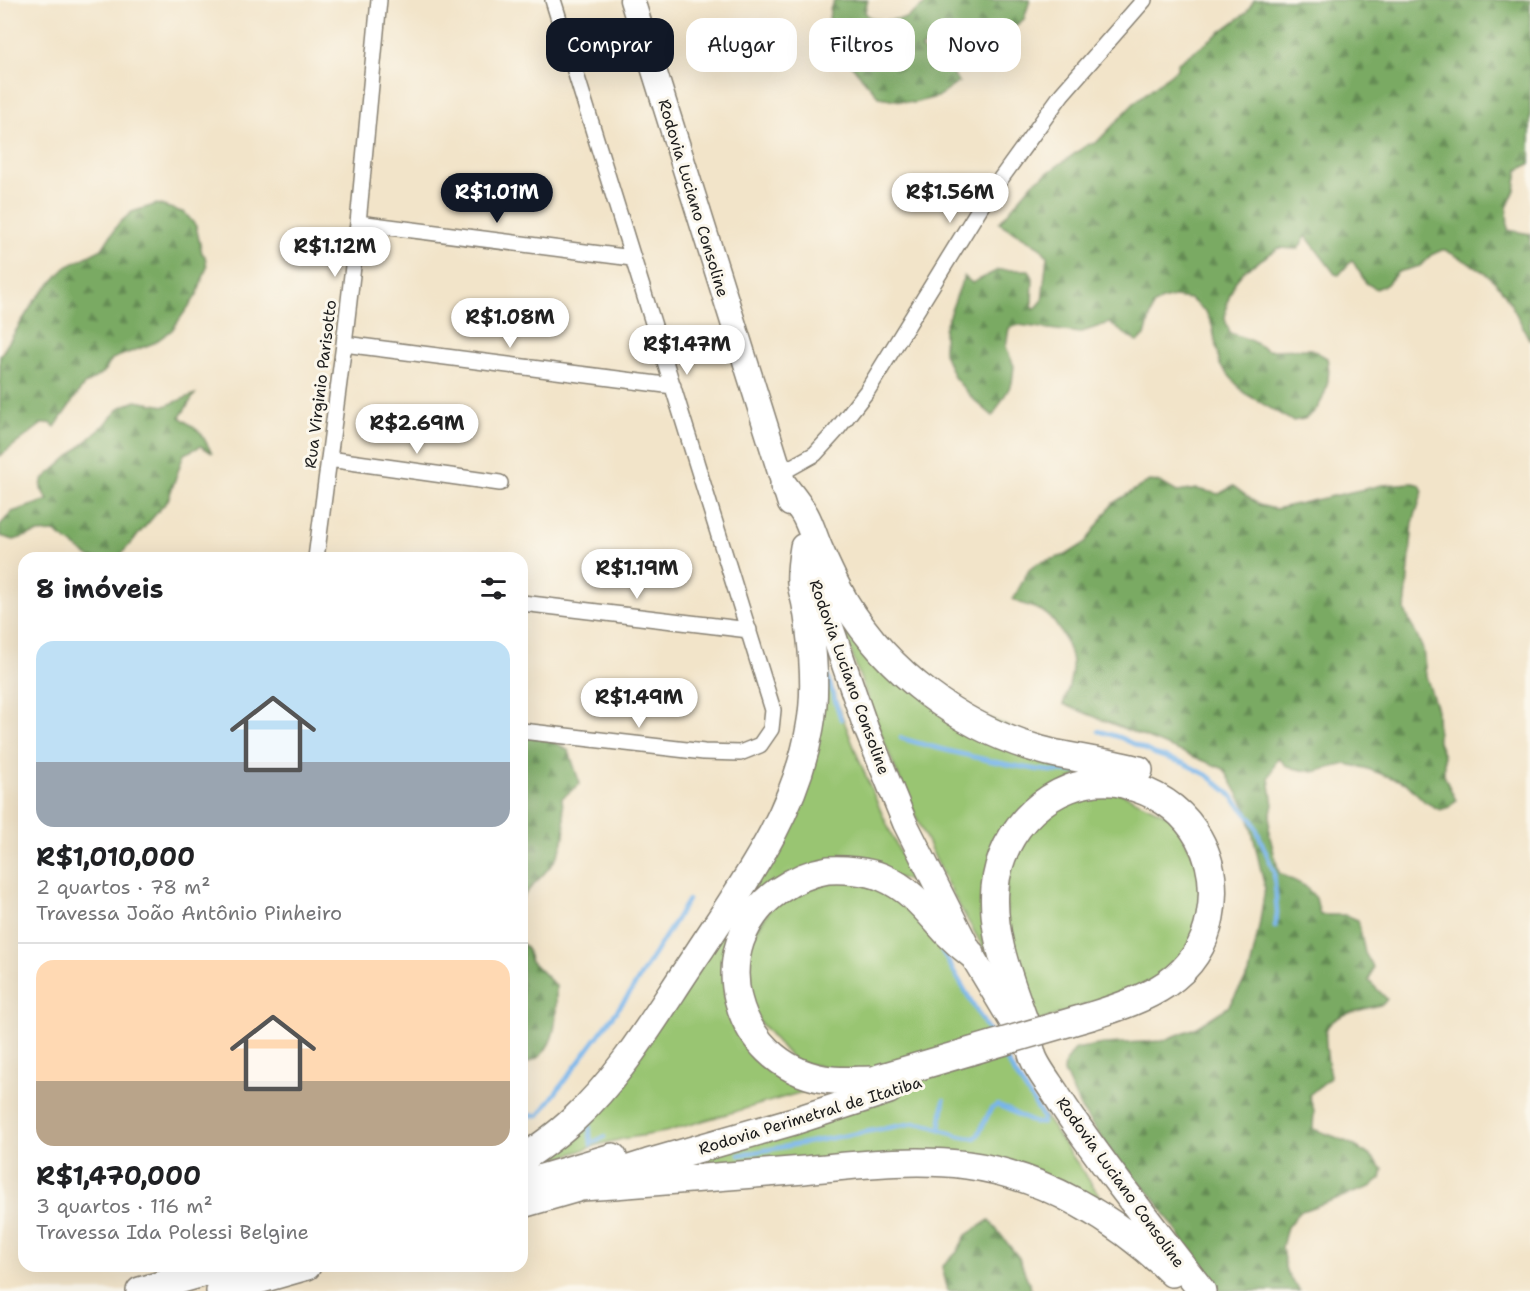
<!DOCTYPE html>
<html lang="pt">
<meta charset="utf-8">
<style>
:root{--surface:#fff;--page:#f2f2f2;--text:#202124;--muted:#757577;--line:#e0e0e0;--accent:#111827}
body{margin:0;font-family:"Shantell Sans",sans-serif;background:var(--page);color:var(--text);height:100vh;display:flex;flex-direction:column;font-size:22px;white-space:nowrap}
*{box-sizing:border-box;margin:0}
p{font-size:20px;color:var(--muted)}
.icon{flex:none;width:33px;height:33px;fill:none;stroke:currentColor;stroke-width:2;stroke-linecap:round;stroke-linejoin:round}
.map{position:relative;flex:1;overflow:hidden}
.drawer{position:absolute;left:18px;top:552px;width:510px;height:720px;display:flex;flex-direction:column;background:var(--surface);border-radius:18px;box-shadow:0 6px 24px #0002}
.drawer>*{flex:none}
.hud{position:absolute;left:546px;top:18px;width:570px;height:54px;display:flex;gap:12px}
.price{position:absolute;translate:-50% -51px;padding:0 14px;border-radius:21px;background:#fff;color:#222;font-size:20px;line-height:39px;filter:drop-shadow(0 2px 3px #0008)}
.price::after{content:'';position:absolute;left:50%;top:36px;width:18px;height:14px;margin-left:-9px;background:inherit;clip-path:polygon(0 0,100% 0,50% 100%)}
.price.selected{background:var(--accent);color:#fff}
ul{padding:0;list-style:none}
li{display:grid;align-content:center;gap:12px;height:318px;padding:0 18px}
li+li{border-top:2px solid var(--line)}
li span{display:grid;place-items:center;height:186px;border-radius:18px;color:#555}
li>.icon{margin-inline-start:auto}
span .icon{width:108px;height:108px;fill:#fffc;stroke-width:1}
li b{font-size:26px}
h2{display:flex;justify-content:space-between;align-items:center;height:72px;padding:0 18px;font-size:26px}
.pill{padding:0 21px;border-radius:18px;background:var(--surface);box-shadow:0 6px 24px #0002;font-size:21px;line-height:54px}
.pill.selected{background:var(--accent);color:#fff}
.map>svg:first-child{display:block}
.grass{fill:#99c572;stroke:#5a7047;stroke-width:1.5}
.forest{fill:url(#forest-firs);stroke:#4b6340;stroke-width:1.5}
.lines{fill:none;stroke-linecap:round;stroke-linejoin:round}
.stream{stroke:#78b5eb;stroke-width:4.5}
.street-casing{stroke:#878072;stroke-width:18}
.primary-casing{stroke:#878072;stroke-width:27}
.highway-casing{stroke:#878072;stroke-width:30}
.street{stroke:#fff;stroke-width:15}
.primary{stroke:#fff;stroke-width:24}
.highway{stroke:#fff;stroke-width:27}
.highway-bridge-casing{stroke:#878072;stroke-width:30;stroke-linecap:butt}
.highway-bridge{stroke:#fff;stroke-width:27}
.labels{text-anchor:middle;stroke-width:6;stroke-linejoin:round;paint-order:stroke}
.street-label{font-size:16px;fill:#1c1c1c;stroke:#fbf7ec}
</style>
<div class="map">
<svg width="1530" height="1291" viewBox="0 0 1530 1291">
<defs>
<pattern id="forest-firs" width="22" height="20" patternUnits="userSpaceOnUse" patternTransform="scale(1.5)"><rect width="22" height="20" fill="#7aaa64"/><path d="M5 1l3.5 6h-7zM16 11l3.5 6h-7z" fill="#638a52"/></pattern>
</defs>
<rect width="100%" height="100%" fill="#fbf7ec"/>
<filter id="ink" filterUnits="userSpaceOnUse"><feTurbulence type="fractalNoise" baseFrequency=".0167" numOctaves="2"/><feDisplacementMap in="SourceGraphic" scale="12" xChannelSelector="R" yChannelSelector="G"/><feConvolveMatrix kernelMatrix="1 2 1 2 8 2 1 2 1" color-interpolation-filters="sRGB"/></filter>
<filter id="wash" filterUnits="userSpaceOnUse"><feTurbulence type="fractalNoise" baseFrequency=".008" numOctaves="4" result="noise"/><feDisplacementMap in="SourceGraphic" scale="24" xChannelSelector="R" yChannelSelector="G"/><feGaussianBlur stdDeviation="1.35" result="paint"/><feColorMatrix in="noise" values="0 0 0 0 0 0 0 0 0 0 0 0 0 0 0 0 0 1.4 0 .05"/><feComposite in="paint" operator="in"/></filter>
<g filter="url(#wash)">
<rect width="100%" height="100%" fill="#f2e4c9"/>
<!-- grass -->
<path class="grass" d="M843,622l41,44 206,101 -73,47 -23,153c-15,-28 -32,-55 -47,-84 -41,-84 -77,-170 -105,-259z
M823,661c25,76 56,151 92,222l-15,-5 -118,2 -58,112 7,27 15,25 70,44 -151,44 -43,7 -24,6 -65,22 234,-310z
M1110,788l63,30 34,63 -12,57 -32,40 -129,45 -28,-82 1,-83 39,-51z
M823,878l56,6 47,41 26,41 29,51 38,62 85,123 9,10 -95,-44 -368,2 245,-72 -51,-28 -49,-8 -47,-53 1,-65 24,-40z"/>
<!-- forest -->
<path class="forest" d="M834,0h34l-3,12 4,5 14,4 23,-3 25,-18h99l-6,19 -15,12 -20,5 -25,16 -10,-1 -14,-11 -12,2 -7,7 29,22 9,11 -22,15 -24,6 -34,-6 -40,-46 -10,-28 1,-14z
M1254,0h276v164l-12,6 -3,20 -8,18 1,22 22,4v107c-10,-19 -19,-41 -33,-57 -13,-14 -35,-25 -52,-34h-3l-11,5 -11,11 -22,6 -12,13 -10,4 -10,-6 -14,-23 -13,15 -4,-1 -29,-38 -8,13 -19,-1 -34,22 -10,12 -8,21 -2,16 5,14 20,7 17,10 44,-1 16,9c5,19 -2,49 -21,60 -4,2 -10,2 -14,3l-48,-28 -24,-28 -8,-40 -6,-13 -16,-13 -16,-2 -12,3 -9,6 -8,30 -8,6 -28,-19 -30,10 -60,-8 -10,3 -3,19 8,19 -2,17 -19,33 -20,-17 -19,-22 -10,-24v-24l20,-53 8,7 26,-13h31l4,8 -1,27 3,4 7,-8 5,-45 -7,-9 -41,-24 34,-40 54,-38 10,-3 39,-41 41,-32v-5l69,-51z
M157,204l28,9 11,13 6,27 3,3 2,11 -10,28 -25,35 -18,13 -42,16 -8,13 -21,14 -28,41 -5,-4 -8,1 -42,32v-100l35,-56 31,-33 36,-18 16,-25 14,-12z
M195,394l-15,23 21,16 11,20 -11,-7 -17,8 -16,46 -50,58h-27l-37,-26 -18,1 -22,7 -14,-4v-11l12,-13 36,-12 -7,-11 1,-9 56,-49 23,-24 15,-6 29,5z
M1149,481l11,1 17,10 20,-3 22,5 14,-8 26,19 16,4 107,-24 31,-2 7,2 3,6 -10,31 -8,89 18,38 3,27 11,34 1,32 6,14v20l12,24 -7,7 -9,3 -15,-8 -19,-19 -41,-15 -19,-4 -33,8 -26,-5 -9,-10 -9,21 4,27 -3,11 -1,17 10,40 26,13 11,12 4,17h26l12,5 7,33 8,14 -4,14 18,18 -4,5c-15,5 -53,9 -57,27 -2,10 3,35 4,47l-21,17 5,15 -1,19c24,8 53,18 70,40l-2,10 -11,8 -71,25 -12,15 -5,20 4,25 14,19h-79l-15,-17 -52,-76 -41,-44 -32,-45 -17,-37 1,-9 10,-14 29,-5 58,-3 33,-13 33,-21 21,-33 10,-47 6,-39 -18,-78 -23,-41 -161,-65c4,-9 10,-31 9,-41 -1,-15 -16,-44 -29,-51 -9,-6 -21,-6 -30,-13l16,-29 9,-7 28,-8 19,-12 28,-40z
M522,734l31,7 16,10 11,33 -18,14c1,12 4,26 2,38 -3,27 -27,42 -42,62z
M522,943l5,5 3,12 26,26c0,23 3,53 -16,70 -5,4 -12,6 -18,9z
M989,1220l30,38 13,33h-84l-6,-24 15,-15 9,-17z"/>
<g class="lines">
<!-- stream -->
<path class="stream" d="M826,672l15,47
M1099,731l20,6 36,17 28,9 24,12 21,17 15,17 10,12 21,51 3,41 -2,14
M901,738c29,9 57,15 86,22 33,7 62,14 96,11
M942,951l50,86
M522,1116l17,-1 91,-122 58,-93
M591,1118l-2,5 2,22
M940,1128l4,-28
M592,1143l12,-6
M739,1155l175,-32c23,0 39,16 61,15l3,-3 13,-26 6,-4c15,4 32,20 45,18l1,-4 -3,-7 -39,-60"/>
</g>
</g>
<g filter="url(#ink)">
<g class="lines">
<!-- street casing -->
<g class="street-casing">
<path id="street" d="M358,223l274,35
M344,344l329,42
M329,459l171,24
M781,473l34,-19 20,-22 32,-41 114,-185 81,-112 82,-94
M316,558l28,-214 14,-121 21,-223
M522,603l227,27
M522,731l182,21 36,1 20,-8 11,-16 2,-19 -220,-710"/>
</g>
<!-- primary casing -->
<g class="primary-casing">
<path id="primary" d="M632,0l158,504
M804,549l62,179 39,95 66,131 54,90"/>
</g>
<!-- highway casing -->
<g class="highway-casing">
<path id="highway" d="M784,486c7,9 15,19 21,29 6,11 9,23 14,34 8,18 16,36 26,53 43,71 116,126 196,148 32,9 66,11 98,20
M1091,1016c54,-17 108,-36 119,-99 11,-58 -17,-110 -74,-129 -8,-2 -16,-6 -24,-6 -60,-4 -112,47 -117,106 -4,47 15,92 30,135 4,11 4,23 8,34 5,13 19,30 26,42 19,30 40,58 61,86 27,35 54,71 82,106
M874,1080c-17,0 -33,2 -50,-1 -91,-16 -122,-133 -46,-188 16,-11 31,-18 50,-21 16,-1 40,1 54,7 29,12 45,34 65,56 8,8 16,15 24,21
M522,1159c18,-12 35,-24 51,-39 51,-47 86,-110 125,-167 46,-70 98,-141 112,-226 6,-31 4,-64 0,-95 -1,-9 -2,-18 -4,-27 -1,-7 -4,-14 -5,-22 -1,-12 1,-24 3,-36
M522,1184l91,-27
M581,1187l33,-2c63,-5 126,-10 190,-15 54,-5 109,-12 163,-5 76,10 151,55 205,108
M522,1204l59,-17 36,-14 31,-10 146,-42 95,-31
M140,1291l87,-25
M220,1291l87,-25"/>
</g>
<!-- street -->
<use href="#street" class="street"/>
<!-- primary -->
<use href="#primary" class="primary"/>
<!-- highway -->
<use href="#highway" class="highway"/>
<!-- highway-bridge casing -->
<g class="highway-bridge-casing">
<path id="highway-bridge" d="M879,1078l212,-62"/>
</g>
<!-- highway-bridge -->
<use href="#highway-bridge" class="highway-bridge"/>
</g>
</g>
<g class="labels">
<!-- street labels -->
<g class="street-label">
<text transform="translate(694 198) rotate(73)" y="6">Rodovia Luciano Consoline</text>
<text transform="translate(320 384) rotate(-83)" y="6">Rua Virginio Parisotto</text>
<text transform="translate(850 677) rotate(70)" y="6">Rodovia Luciano Consoline</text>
<text transform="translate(810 1115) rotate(-17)" y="6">Rodovia Perimetral de Itatiba</text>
<text transform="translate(1121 1182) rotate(54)" y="6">Rodovia Luciano Consoline</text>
</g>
</g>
</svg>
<b class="price selected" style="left:497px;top:224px">R$1.01M</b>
<b class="price" style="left:950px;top:224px">R$1.56M</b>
<b class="price" style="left:335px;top:278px">R$1.12M</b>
<b class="price" style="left:510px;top:349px">R$1.08M</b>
<b class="price" style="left:687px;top:376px">R$1.47M</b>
<b class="price" style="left:417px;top:455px">R$2.69M</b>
<b class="price" style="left:637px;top:600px">R$1.19M</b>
<b class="price" style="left:639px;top:729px">R$1.49M</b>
<div class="hud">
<a class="pill selected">Comprar</a>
<a class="pill">Alugar</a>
<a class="pill">Filtros</a>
<a class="pill">Novo</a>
</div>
<section class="drawer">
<h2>8 imóveis<svg class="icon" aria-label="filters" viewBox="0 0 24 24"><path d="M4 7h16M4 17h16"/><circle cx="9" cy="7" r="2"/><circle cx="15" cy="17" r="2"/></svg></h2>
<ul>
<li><span style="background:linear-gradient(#bfe0f5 65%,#9aa5b1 0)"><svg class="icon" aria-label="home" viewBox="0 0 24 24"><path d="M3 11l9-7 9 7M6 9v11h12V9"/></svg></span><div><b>R$1,010,000</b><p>2 quartos · 78 m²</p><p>Travessa João Antônio Pinheiro</p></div></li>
<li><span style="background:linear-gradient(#ffd9b3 65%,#b9a48a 0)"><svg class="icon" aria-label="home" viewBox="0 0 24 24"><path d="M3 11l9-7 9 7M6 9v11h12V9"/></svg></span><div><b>R$1,470,000</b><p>3 quartos · 116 m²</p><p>Travessa Ida Polessi Belgine</p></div></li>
</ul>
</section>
</div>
